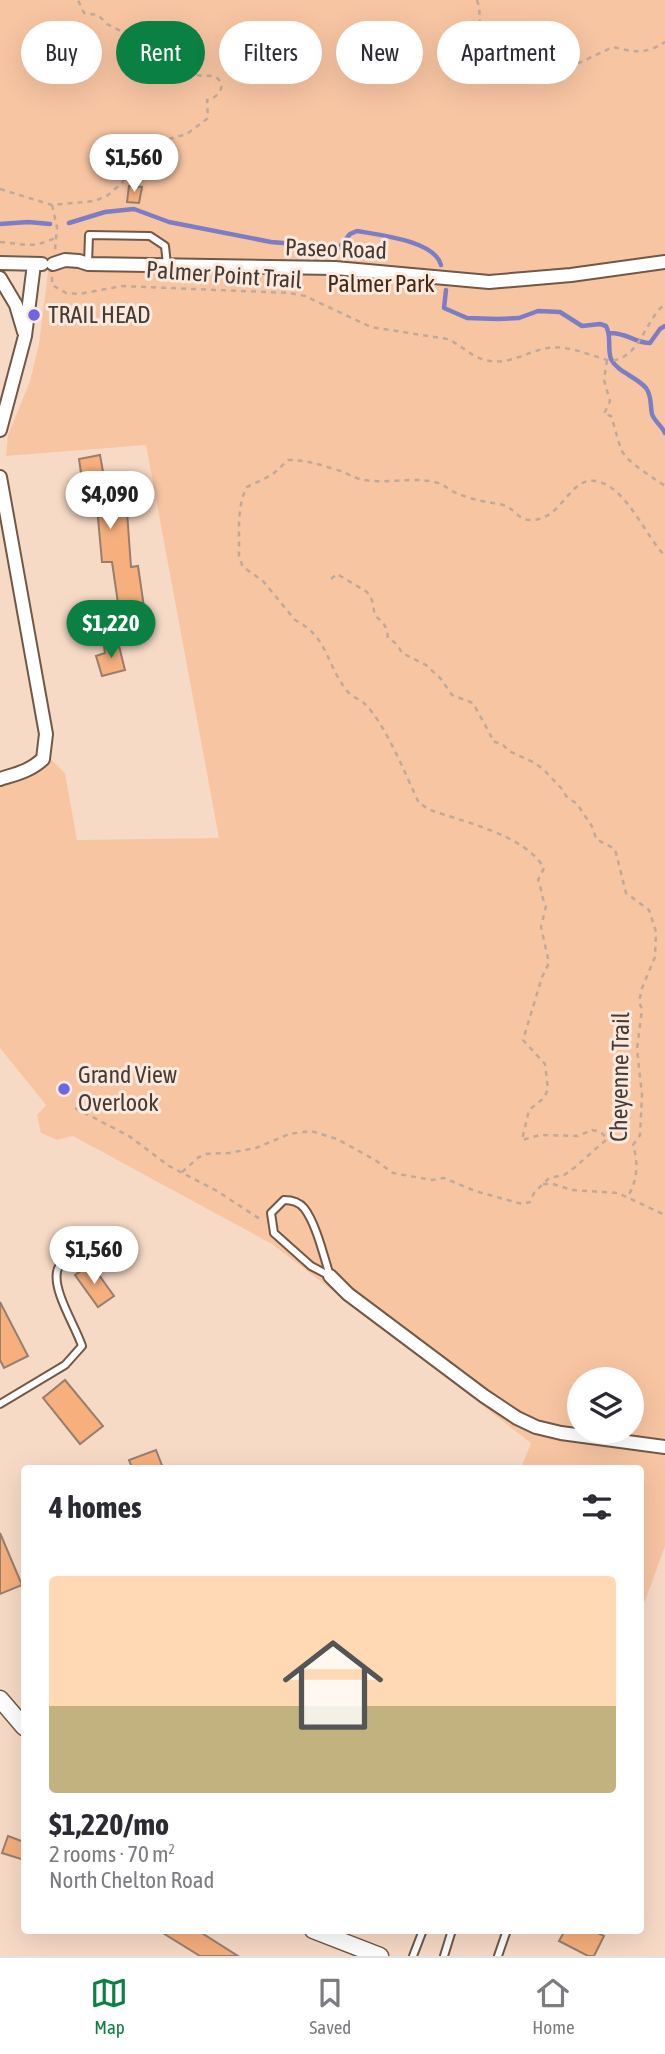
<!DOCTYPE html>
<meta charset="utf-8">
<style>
:root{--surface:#fff;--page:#f2f2f3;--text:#2b2b33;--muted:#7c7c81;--line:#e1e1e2;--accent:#0b8043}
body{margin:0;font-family:"Asap Condensed",sans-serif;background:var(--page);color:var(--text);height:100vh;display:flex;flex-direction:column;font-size:26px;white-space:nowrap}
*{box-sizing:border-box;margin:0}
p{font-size:23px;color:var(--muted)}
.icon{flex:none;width:38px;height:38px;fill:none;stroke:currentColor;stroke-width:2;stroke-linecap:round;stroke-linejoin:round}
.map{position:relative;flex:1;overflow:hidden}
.panel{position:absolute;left:21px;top:1465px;width:623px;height:469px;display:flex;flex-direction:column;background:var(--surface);border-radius:7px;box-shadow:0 7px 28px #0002}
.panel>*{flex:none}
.hud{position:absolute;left:21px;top:21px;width:623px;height:63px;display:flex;gap:14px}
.fabs{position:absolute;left:567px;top:1367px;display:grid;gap:14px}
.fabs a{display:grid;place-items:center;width:77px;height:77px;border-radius:50%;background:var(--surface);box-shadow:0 7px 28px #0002;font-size:35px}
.price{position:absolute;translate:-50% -60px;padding:0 16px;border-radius:24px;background:#fff;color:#222;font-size:23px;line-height:46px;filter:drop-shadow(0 2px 4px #0008)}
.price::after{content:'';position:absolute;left:50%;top:42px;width:21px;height:16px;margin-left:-10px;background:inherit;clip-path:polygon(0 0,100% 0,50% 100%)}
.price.selected{background:var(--accent);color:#fff}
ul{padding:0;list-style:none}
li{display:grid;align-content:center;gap:14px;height:371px;padding:0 28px}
li span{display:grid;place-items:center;height:217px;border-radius:7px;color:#555}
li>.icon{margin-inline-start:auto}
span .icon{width:126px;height:126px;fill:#fffc;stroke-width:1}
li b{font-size:30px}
h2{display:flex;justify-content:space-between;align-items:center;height:84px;padding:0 28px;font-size:30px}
.pill{padding:0 24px;border-radius:32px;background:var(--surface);box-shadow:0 7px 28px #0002;font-size:24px;line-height:63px}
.pill.selected{background:var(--accent);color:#fff}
.tab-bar{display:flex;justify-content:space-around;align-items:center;height:98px;border-top:2px solid var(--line);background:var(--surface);font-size:19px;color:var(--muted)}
.tab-bar a{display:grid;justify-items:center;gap:4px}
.tab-bar .selected{color:var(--accent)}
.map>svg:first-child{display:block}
.green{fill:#f8c5a3;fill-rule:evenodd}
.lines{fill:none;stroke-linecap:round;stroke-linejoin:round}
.stream{stroke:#7c7dc4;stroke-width:4.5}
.building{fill:#f6af7d;stroke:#997e6d;stroke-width:2}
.service-casing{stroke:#715847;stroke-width:10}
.minor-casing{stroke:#715847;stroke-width:16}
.tertiary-casing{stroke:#715847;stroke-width:19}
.path{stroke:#c1a999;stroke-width:2.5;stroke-dasharray:5 5;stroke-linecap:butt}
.service{stroke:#fff;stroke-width:6}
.minor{stroke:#fff;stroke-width:12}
.tertiary{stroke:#fff;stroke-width:16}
.poi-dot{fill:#6f67e1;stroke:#fbe9de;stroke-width:2.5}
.labels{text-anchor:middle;stroke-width:6;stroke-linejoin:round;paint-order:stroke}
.street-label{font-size:24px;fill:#463a33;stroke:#fbe9de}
.park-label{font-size:24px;fill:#462914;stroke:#fbe9de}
.poi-label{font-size:24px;fill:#463a33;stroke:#fbe9de;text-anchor:start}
</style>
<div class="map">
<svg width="665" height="1956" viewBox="0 0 665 1956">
<rect width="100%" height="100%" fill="#f7dac6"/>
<!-- green -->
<path class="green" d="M0,0h665v1546l-24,66 -1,-144h-119l10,-25 -259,-199 -199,-108 -16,4 -16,-7 -4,-18 9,-10 -46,-57v-263l38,-12 14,-13 13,13 12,67 142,-2 -73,-393 -140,11 2,-21 22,-54 9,-37 9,-72 -7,-16 -41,-1zM579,1379h53v53h-53z"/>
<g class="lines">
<!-- stream -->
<path class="stream" d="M69,223l36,-11 29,-3 35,13 102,20 37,3 24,6 6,-2 12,-15 7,-3c23,4 78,10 84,34
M0,224l28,-2 22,2
M446,290l-2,18 23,10 31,1 21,-1 19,-7 22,1 22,14 18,-2 6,2c6,11 1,22 5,33 7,14 25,17 35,29 6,8 4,17 6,26 2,7 10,12 13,19
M610,333c18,0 25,10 40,10l10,-14 5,-3"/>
</g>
<!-- building -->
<path class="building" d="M129,186l13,1 -3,16 -12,-1z
M100,455l5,28 8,-2 5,31h9l4,55 7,-1 6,41 -25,3 -7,-48h-10l-5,-55 -19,3 -5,-28 9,-2 -3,-21z
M118,642l7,28 -23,6 -6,-20 9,-3 -1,-7z
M91,1264l23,32 -16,11 -23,-32z
M0,1302l28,54 -24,12 -4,-8z
M65,1380l38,46 -23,18 -37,-46z
M156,1450l7,18h-31l-3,-8z
M0,1533l22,52 -22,9z
M8,1836l16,6v18l-22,-7z
M158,1930h39l41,26h-38z
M565,1930h27l12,6 -10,20h-6l-29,-15z"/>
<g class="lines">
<!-- service casing -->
<g class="service-casing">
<path id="service" d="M88,264l1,-29 61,1 15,10 2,19
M284,1200c7,0 15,2 20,8 12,15 20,49 26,68l-19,-10 -37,-33 -3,-20z
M0,1404l65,-39 17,-19c-6,-19 -29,-54 -25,-74 1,-8 9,-11 16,-14
M413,1956l10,-26
M444,1956l8,-26
M498,1956l9,-26"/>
</g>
<!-- minor casing -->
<g class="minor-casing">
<path id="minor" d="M0,263l42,1
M53,264l12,-4 14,1 9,3 247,4 154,14 82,-7 94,-13
M0,278l16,27 8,27
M0,430l25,-94 9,-72
M0,477l46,257 -3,25c-13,12 -27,15 -43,20
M330,1276l18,18 136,102 33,22 19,9 25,6 104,14"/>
</g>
<!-- tertiary casing -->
<g class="tertiary-casing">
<path id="tertiary" d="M0,1699l24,28
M313,1930l67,26"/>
</g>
<!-- path -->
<path class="path" d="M477,0c6,17 -1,35 7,52l42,9 20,8 11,1 24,-8 32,-15c21,5 32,8 52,-5
M0,189l52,16 43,-4 13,-6 13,-11 8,-11 8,-21 7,-6 43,-12 21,-16 -1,-18c13,-3 21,-16 7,-24l-40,-2 -12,-3 -13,-7 -10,-9 -14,-22 -18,-9 -9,-9 -14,-2 -6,-13
M52,205l5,22 -2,23
M0,242c25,2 33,7 57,-5
M52,277v8l14,8 13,1 43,-8 168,7 15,3 66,31 76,12c15,6 26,20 43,22 20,3 35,-8 53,-12 24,-6 46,7 69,12 30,-6 32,-40 53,-57
M607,360l-3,20 6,21 -6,13 7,2c4,11 6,22 10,33 5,13 33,29 44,37
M331,579l6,-5 30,18 5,8 3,16c9,6 12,11 13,22l9,6 5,9 24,12 15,14 11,16 21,8 18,33 1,5 10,3 7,7 26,12 9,7 19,20 3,6 11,8 16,24 3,11 19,10 11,44 23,17 7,22 -1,25 -13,31 -3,14 3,7 -5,40 5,46 -2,40 -7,10c6,19 4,37 -6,53
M75,1108l54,28 40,30 48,25 46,30
M182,1172l17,-15 7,-3 23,-1 27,-5 33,-14 22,-3 26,8 38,21 18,13 39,7 12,-2 31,13 47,13 8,-2 4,-9 15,-15 15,-3 10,-7 33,-29 -6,-7 -9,-2 -14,6 -38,-1 -18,5 7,-30 15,-12 4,-9 -3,-25 -22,-24 19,-63 7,-14 -8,-36 5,-21c-5,-9 -4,-17 -8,-26l6,-12c-19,-33 -80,-46 -114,-58l-11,-7c-13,-27 -33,-78 -54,-99 -5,-5 -13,-7 -17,-12 -22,-26 -19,-55 -53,-72l-32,-39 -20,-14 -4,-10v-39l3,-20 5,-11 25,-12 16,-15c17,0 30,4 46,9 10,2 19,9 30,11 24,4 51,-4 74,3 6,2 9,5 14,8 12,6 27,10 41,12 5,1 10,1 15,4 7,4 12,13 22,13 34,1 39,-48 70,-38 28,9 45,53 65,74
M543,1184h10l19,6 46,3 47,22"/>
<!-- service -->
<use href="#service" class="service"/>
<!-- minor -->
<use href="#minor" class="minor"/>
<!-- tertiary -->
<use href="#tertiary" class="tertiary"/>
</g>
<!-- markers -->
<g class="poi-dot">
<circle cx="34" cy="315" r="7"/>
<circle cx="64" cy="1089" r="7"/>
</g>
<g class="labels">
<!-- street labels -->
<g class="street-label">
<text transform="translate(336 249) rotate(2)" y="8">Paseo Road</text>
<text transform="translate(224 275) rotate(4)" y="8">Palmer Point Trail</text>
<text transform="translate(620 1077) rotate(-89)" y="8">Cheyenne Trail</text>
</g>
<!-- park labels -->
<g class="park-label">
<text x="381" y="292">Palmer Park</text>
</g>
<!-- poi labels -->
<g class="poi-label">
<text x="48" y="323">TRAIL HEAD</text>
<text x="78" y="1083">Grand View<tspan x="78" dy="28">Overlook</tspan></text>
</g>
</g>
</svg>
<div class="fabs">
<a><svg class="icon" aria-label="layers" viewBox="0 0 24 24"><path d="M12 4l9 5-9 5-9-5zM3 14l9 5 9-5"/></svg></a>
</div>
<b class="price" style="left:134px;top:194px">$1,560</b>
<b class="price" style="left:110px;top:531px">$4,090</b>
<b class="price selected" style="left:111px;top:660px">$1,220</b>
<b class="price" style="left:94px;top:1286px">$1,560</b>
<div class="hud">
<a class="pill">Buy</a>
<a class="pill selected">Rent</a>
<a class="pill">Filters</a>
<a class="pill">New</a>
<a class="pill">Apartment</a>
</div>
<section class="panel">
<h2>4 homes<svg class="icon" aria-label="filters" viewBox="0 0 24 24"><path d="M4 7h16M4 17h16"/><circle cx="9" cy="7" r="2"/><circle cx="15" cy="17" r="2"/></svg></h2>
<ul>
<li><span style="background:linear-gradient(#ffd9b3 60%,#c2b280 0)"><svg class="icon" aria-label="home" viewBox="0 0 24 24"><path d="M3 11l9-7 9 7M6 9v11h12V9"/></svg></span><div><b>$1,220/mo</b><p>2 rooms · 70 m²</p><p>North Chelton Road</p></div></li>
</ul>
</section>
</div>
<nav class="tab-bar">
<a class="selected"><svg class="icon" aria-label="map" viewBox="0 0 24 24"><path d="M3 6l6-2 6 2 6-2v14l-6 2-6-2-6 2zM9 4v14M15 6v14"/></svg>Map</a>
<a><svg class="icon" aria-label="saved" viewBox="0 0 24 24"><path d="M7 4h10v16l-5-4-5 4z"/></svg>Saved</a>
<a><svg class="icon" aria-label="home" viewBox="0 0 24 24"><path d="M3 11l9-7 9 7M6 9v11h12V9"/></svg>Home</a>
</nav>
